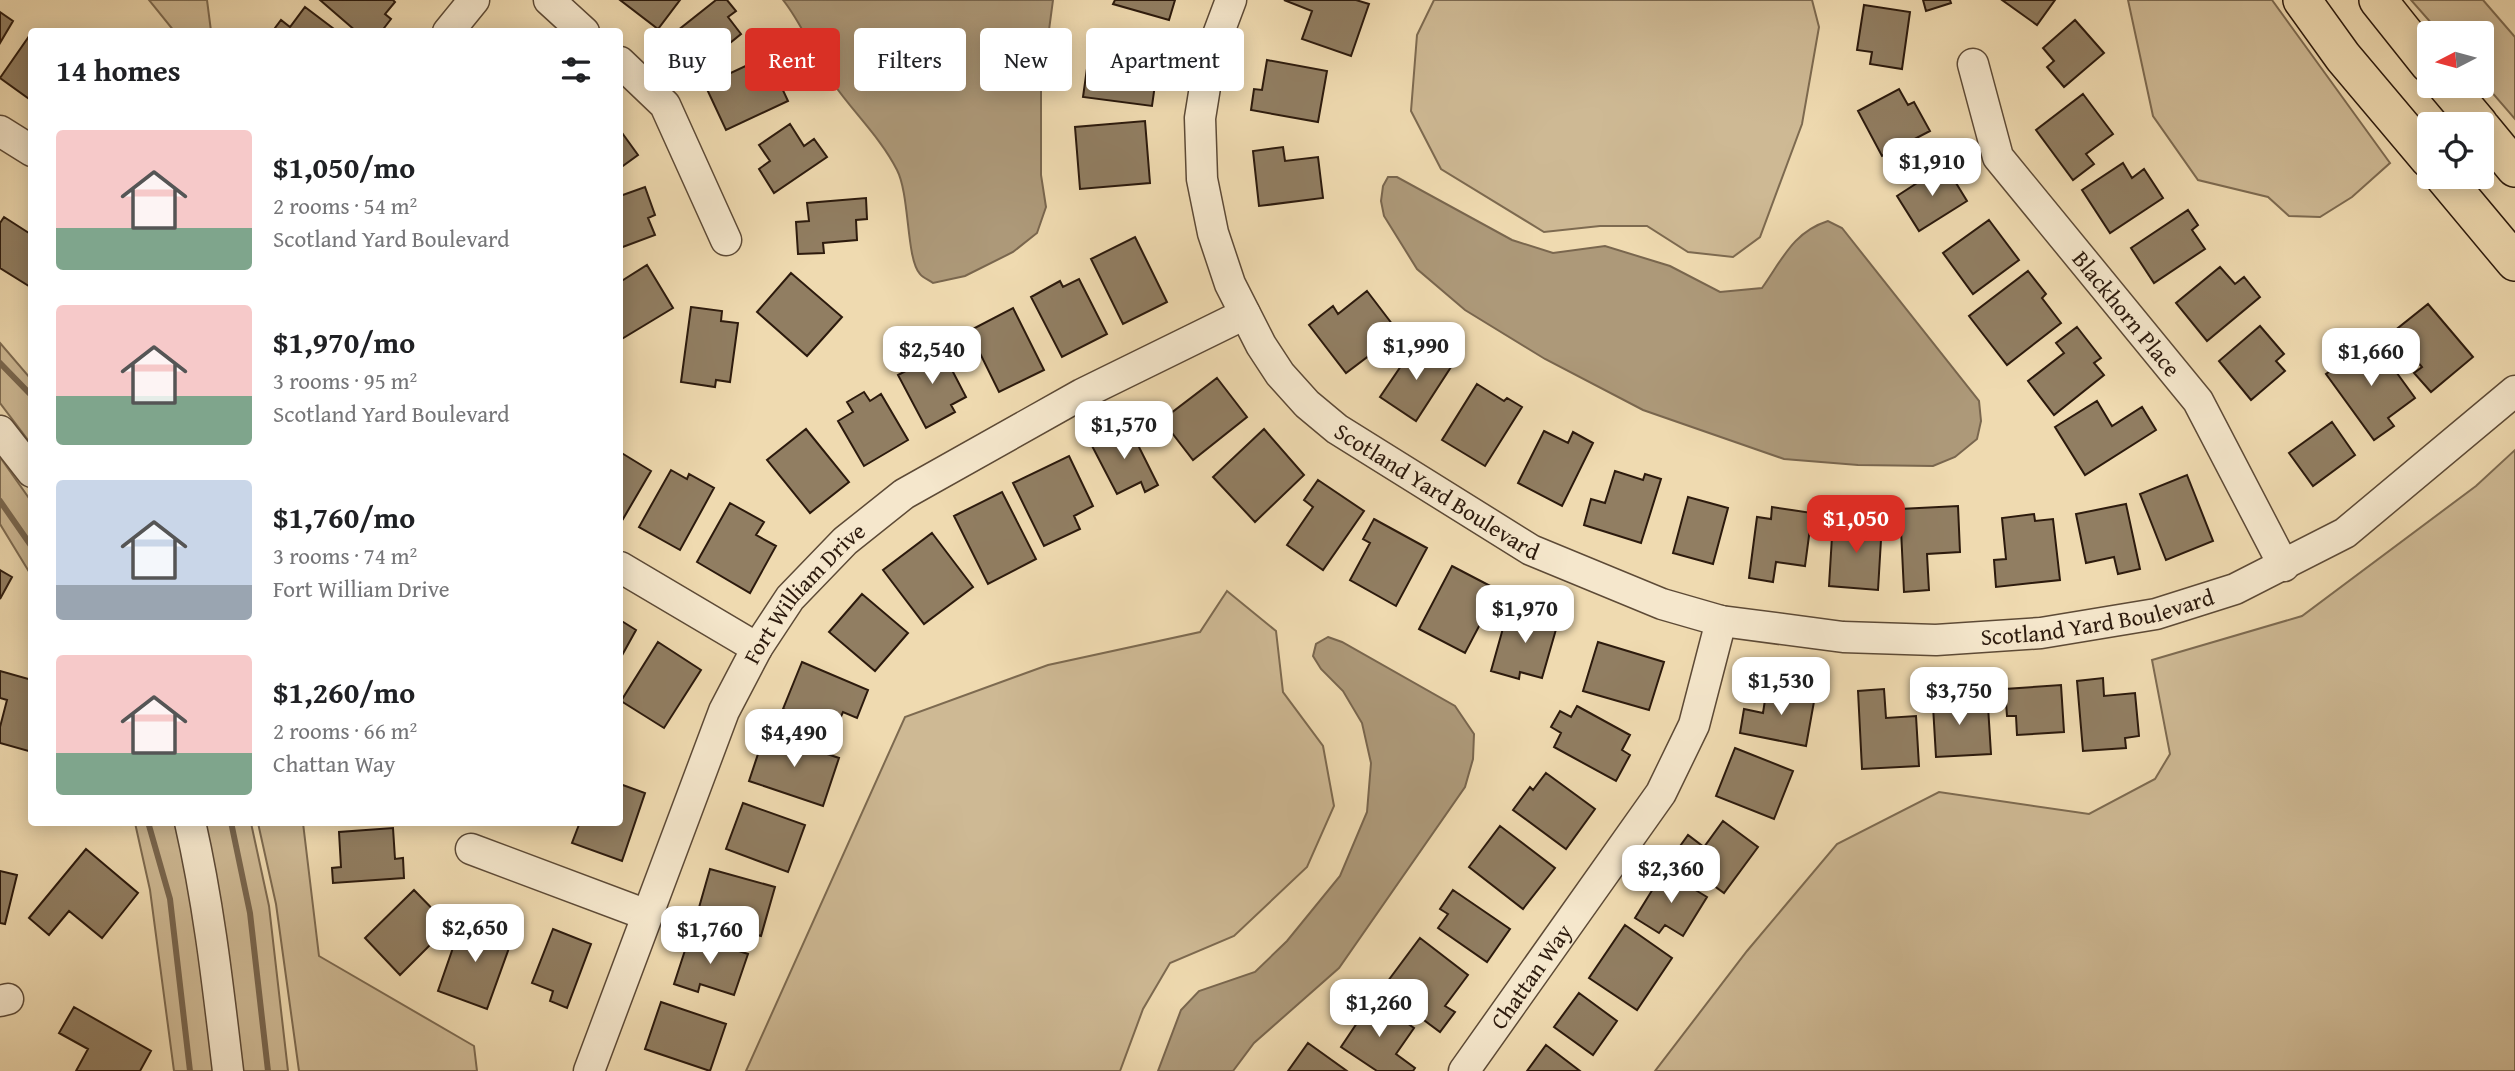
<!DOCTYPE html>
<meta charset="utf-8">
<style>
:root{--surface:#fff;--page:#f2f2f2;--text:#202124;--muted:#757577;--accent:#d93025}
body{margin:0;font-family:"Gentium Book Plus",serif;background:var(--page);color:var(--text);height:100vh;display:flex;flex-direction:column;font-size:26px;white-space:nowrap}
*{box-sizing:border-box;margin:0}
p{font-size:23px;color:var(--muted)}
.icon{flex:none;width:38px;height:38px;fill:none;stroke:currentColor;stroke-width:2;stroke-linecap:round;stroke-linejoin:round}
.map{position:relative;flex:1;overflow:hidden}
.drawer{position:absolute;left:28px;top:28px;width:595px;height:798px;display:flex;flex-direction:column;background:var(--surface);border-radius:7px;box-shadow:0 4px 18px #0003}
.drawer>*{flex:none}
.guide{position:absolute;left:644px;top:28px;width:665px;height:63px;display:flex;gap:14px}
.needle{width:46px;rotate:264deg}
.fabs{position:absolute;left:2417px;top:21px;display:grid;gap:14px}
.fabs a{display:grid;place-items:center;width:77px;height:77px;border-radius:7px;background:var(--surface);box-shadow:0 4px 18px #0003;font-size:35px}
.price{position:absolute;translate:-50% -60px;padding:0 16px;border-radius:14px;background:#fff;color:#222;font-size:23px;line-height:46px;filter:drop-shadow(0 2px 4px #0008)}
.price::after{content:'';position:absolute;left:50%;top:42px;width:21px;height:16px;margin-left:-10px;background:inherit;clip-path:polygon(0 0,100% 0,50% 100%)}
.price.selected{background:var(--accent);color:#fff}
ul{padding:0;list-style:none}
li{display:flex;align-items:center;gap:21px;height:175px;padding:0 28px}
li span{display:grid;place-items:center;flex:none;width:196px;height:140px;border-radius:7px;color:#555}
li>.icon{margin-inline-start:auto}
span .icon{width:84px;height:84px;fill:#fffc;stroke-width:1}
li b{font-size:30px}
h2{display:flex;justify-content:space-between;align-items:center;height:84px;padding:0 28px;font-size:30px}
.tag{padding:0 24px;border-radius:7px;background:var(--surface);box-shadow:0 4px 18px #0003;font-size:24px;line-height:63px}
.tag.selected{background:var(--accent);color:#fff}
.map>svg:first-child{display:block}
.green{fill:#ceb994;stroke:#7d6a50;stroke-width:2}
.water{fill:#ad9979;stroke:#79664e;stroke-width:2}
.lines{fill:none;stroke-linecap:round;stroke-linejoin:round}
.stream{stroke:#79664e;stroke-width:6}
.building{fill:#917e62;stroke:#2c1a0d;stroke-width:2}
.minor-casing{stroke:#5d4a36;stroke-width:33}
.major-casing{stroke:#2c1a0d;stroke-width:40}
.minor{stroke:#f5e7cc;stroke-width:30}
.major{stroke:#efdab0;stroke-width:37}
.labels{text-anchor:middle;stroke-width:5;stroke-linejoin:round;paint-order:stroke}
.street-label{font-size:23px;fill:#2c1a0d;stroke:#f5e7cc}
</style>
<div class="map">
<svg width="2515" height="1071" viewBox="0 0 2515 1071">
<rect width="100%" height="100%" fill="#efdab0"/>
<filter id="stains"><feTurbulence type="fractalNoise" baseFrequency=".00286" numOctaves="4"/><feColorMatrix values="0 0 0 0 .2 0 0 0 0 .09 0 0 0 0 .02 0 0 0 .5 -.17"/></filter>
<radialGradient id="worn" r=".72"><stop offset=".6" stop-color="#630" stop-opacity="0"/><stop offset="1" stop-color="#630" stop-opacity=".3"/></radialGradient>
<!-- green -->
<path class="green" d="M149,0h58l4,31h-37z
M1434,0h378l7,27 -17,97 -42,113 -27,20 -45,-5 -41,-26h-47l-56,6 -103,-63 -30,-58 6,-76z
M2128,0h144l118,163 -38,34 -32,20 -31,-1 -21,-19 -70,-17 -45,-64z
M2411,0h72l32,37v82l-33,-38v-48h-42z
M0,343l31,36v65l-31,-41z
M2515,450v621h-860l92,-120 90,-107 102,-52 150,22 66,-35 15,-25 -18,-94 150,-44 174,-130z
M0,457l31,44v74l-31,-51z
M1227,591l49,40 7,61 40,54 11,60 -27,61 -73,69 -64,27 -27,46 -23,62h-374l159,-354 143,-52 152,-33z
M135,823h43l11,53 26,195h-41l-24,-181z
M200,823h51l18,83 19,165h-51z
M258,823h45l16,133 155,90 3,25h-178l-23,-167z"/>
<!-- water -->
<path class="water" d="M783,0h270l-12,90v85l5,32 -9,26 -24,19 -48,24 -32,7c-4,-3 -10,-5 -13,-9 -14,-15 -10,-79 -23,-104 -16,-32 -44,-58 -64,-87 -19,-27 -30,-58 -50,-83z
M1388,177h9l115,63 41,13 52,-7 65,20 50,26 42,-4c20,-28 31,-56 66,-67l14,7 137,173 2,20 -4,18 -22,18 -22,9 -75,-1 -74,-6 -141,-49 -98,-51 -80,-49 -48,-41 -33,-53 -3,-15 2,-15z
M1328,637l14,5 113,64 19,28 -1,25 -8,28 -126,181 -85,75 -21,28h-75l23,-61 18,-19 56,-19 32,-31 53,-65 27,-64 4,-49 -9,-40 -19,-32 -22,-22 -8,-13 3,-12z"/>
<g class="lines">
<!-- stream -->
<path class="stream" d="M0,363l32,33
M0,501l32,46
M148,822l22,77 20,172
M231,822l19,91 18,158"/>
</g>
<!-- building -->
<path class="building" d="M320,0h73l2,2 -10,12 6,5 -10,13h-24z
M620,0h60l-22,29z
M716,0h11l9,11 -8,6 13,17 -48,39 -15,-19 10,-8 -11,-15z
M1115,0h60l-6,20 -56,-16z
M1284,0h72l13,4 -18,52 -49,-17 10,-28z
M1923,0h27l1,3 -25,8z
M2002,0h53l-18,25z
M1864,5l46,7 -8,57 -32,-5 2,-12 -15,-2z
M305,7l33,25h-66l9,-12 9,7z
M0,12l13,9 -13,22z
M2075,20l29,33 -40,34 -17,-20 7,-6 -11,-13z
M32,32v69l-32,-23z
M1090,47l69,9 -7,50 -69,-9z
M767,56l21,45 -62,29 -21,-45z
M1267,60l60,11 -9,51 -67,-12 3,-21 8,1z
M1899,89l9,16 6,-3 16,29 -48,25 -24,-45z
M2083,94l30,40 -27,20 8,10 -21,16 -37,-50z
M1145,121l5,62 -70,6 -5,-62z
M790,124l14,22 10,-7 13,18 -53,36 -15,-24 11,-8 -11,-16z
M620,130l18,25 -18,13z
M1283,147l2,14 33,-4 5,41 -64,8 -6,-55z
M2123,163l9,15 12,-9 19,29 -53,35 -28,-43z
M1945,165l22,36 -48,30 -22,-35z
M645,187l10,28 -7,3 7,17 -35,13v-52z
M866,198l1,21 -11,1 1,20 -34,3 1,10 -26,1 -2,-32 13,-1 -2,-18z
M2188,210l10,15 -6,5 13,19 -51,34 -23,-35z
M4,217l28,18v53l-32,-20v-45z
M1989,220l30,40 -46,34 -30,-41z
M1135,237l32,65 -44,22 -32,-65z
M647,265l26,43 -53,32v-58z
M2220,267l15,17 9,-7 16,20 -53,44 -31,-38z
M2028,271l18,23 -4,4 19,25 -54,42 -38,-49z
M791,273l51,44 -35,39 -50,-44z
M1079,279l28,55 -45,23 -31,-60 29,-16 3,6z
M1367,291l32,42 -53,40 -37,-48 24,-19 5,8z
M2428,304l45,53 -42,35 -17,-19 8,-6 -29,-35z
M691,307l31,4 -1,10 17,2 -8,59 -14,-2 -1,7 -34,-5z
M1013,308l31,62 -45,22 -30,-61z
M2260,326l24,28 -8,7 9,10 -34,29 -32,-39z
M2077,327l24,31 -7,5 10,12 -50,40 -26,-34 36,-28 -8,-10z
M2373,340l42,58 -27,20 6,8 -20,14 -48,-66z
M937,341l29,56 -15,8 4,7 -29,16 -28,-53 23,-12 -5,-11z
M1416,344l35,23 -35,54 -36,-24z
M1217,378l30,39 -54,43 -31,-40z
M1477,384l27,17 3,-3 15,9 -37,59 -43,-26z
M864,392l6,9 11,-7 27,46 -44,26 -26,-45 15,-9 -6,-10z
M2097,401l15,25 30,-19 14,23 -71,45 -30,-48z
M2332,422l23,33 -42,31 -24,-33z
M1128,425l30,60 -13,7 -4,-10 -24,12 -26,-50z
M806,429l43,53 -39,31 -43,-53z
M1264,429l40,46 -49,47 -42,-45z
M1544,431l24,12 5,-11 20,11 -31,63 -44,-23z
M620,452l31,19 -28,48 -3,-2z
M1069,456l24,50 -19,10 6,13 -36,17 -31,-63z
M671,470l16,9 2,-5 25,14 -34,62 -41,-23z
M1615,471l28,9 2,-6 16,5 -20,64 -57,-18 7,-26 14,4z
M2187,475l26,66 -47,19 -26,-66z
M1318,480l46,31 -41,59 -36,-25 26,-38 -9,-7z
M1002,492l34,67 -48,25 -34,-68z
M1688,497l40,11 -15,56 -40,-11z
M730,503l34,19 -8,13 20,11 -26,47 -53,-31z
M2126,504l14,65 -22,5 -4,-17 -28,6 -10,-49z
M1958,506l2,46 -33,2 2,36 -25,2 -4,-83z
M1772,507l40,6 -7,53 -29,-4 -3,20 -24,-4 8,-61 14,2z
M2034,514l1,7 18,-2 7,61 -64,7 -2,-27 12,-1 -4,-41z
M1374,519l53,29 -31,58 -46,-26 20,-37 -7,-4z
M1833,520l49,3 -4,67 -49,-4z
M932,533l41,54 -49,37 -41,-54z
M1452,566l46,24 -33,63 -46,-24z
M0,570l12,7 -12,22z
M862,594l46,39 -33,38 -46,-39z
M1530,610l29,9 -17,59 -22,-6 -1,7 -28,-8 16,-57 20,5z
M620,620l16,10 -16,29z
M658,642l43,28 -37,58 -43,-27z
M1598,642l66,20 -15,48 -66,-19z
M802,662l66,28 -11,28 -14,-6 -8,18 -52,-21z
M0,671l32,9v72l-32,-9v-16l7,-27 -7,-2z
M2103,678l1,18 31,-3 4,43 -14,2 1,10 -43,3 -6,-70z
M2061,685l3,47 -47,3 -1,-19h-9l-2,-27z
M1767,687l48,9 -9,50 -66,-13 4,-24 19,4z
M1953,688l1,20 34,-2 3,48 -55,3 -4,-68z
M1884,689l2,29 30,-2 3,50 -57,3 -4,-78z
M1577,706l53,29 -8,15 8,5 -14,26 -62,-34 7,-14 -10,-6 9,-16 11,6z
M765,733l74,25 -16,48 -74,-25z
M1735,748l58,23 -19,48 -58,-23z
M1546,773l49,36 -29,40 -53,-39 17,-23 3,3z
M620,784l25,9 -23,68 -50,-18 8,-21h40z
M743,803l62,22 -17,47 -62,-23z
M1723,821l35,26 -34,46 -51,-37 15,-21 16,12z
M1500,826l55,42 -32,41 -54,-42z
M393,828l2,31 8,-1 1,20 -71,5 -1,-15 9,-1 -2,-35z
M86,849l52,44 -36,45 -33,-27 -20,24 -20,-17z
M710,869l65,18 -14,49 -65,-18z
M0,871l17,4 -12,49 -5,-1z
M1664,871l43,26 -24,39 -18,-11 -6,8 -24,-15z
M414,890l35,36 -49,49 -35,-37z
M1453,890l57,39 -23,33 -49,-34 10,-14 -8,-5z
M463,919l50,18 -26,72 -49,-18z
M1625,925l47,33 -35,52 -48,-32z
M553,929l38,15 -24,64 -17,-7 3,-10 -21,-8z
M690,935l58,19 -14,41 -34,-11 -2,8 -24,-8z
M1420,938l48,37 -23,31 10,6 -15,20 -58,-43z
M1579,993l38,28 -24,34 -39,-28z
M1373,999l41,29 -18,26 19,14 -2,3h-36l-36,-24z
M661,1002l65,22 -16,47 -65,-22z
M74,1007l77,44 -11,20h-64l12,-22 -29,-16z
M1308,1043l39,28h-59z
M1546,1045l34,26h-53z"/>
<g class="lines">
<!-- minor casing -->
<g class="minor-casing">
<g id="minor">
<path d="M549,0l35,32"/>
<path id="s1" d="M1231,0l-21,56 -10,62 2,61 11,54 17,51 31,61 19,29 27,30 30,25 194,121 131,54 59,17 122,16 93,3 105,-7 115,-19 79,-25 110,-56 170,-142"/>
<path d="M448,32l26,-32"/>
<path d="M620,62l45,43 61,135"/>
<path id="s2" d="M1973,64l25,93 200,244 86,165"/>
<path d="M0,131l32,20"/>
<path d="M0,431l32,41"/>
<path d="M620,567l137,81"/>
<path d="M190,822c19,83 28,165 38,249"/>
<path d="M471,849l176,66"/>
<path d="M0,1001l8,-2"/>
<path id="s3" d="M589,1071l135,-360 33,-63 33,-50 55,-57 59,-47 178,-100 163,-80"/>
<path id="s4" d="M1464,1071l197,-278 33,-68 27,-104"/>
</g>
</g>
<!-- major casing -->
<g class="major-casing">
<path id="major" d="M2302,0l41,57 86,102
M2378,0l51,64
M2447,86l32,38
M2482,128l33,40
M2444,177l71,85"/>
</g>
<!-- minor -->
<use href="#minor" class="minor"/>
<!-- major -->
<use href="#major" class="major"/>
</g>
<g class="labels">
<!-- street labels -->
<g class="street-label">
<text dy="8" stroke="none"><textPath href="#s2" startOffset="299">Blackhorn Place</textPath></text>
<text dy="8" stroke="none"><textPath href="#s1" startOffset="593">Scotland Yard Boulevard</textPath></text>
<text dy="8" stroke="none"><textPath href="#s3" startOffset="528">Fort William Drive</textPath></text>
<text dy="8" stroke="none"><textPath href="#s1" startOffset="1286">Scotland Yard Boulevard</textPath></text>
<text dy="8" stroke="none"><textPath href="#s4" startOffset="116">Chattan Way</textPath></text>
</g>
</g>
<rect width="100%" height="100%" filter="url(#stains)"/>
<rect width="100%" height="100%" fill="url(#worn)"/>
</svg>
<div class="fabs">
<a><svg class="needle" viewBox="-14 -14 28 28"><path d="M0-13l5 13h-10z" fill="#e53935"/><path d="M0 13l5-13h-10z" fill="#757577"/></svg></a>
<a><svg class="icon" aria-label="locate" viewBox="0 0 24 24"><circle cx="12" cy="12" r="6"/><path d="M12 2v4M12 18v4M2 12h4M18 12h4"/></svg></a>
</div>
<b class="price" style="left:1932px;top:198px">$1,910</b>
<b class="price" style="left:1416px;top:382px">$1,990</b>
<b class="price" style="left:932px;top:386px">$2,540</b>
<b class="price" style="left:2371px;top:388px">$1,660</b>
<b class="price" style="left:1124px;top:461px">$1,570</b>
<b class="price selected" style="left:1856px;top:555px">$1,050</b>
<b class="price" style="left:1525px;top:645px">$1,970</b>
<b class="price" style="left:1781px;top:717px">$1,530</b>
<b class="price" style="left:1959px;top:727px">$3,750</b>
<b class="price" style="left:794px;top:769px">$4,490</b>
<b class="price" style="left:1671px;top:905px">$2,360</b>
<b class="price" style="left:475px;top:964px">$2,650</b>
<b class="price" style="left:710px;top:966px">$1,760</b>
<b class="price" style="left:1379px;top:1039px">$1,260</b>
<div class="guide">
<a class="tag">Buy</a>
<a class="tag selected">Rent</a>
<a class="tag">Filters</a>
<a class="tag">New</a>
<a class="tag">Apartment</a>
</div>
<section class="drawer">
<h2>14 homes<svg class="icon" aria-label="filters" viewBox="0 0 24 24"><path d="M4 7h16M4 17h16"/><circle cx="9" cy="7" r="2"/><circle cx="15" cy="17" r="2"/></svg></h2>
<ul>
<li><span style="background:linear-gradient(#f6c9c9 70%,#7fa58c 0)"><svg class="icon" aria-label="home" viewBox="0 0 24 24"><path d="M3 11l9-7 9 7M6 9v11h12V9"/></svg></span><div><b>$1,050/mo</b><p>2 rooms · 54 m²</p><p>Scotland Yard Boulevard</p></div></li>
<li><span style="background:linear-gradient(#f6c9c9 65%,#7fa58c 0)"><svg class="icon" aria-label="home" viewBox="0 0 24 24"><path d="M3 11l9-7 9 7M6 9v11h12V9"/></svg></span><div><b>$1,970/mo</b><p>3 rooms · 95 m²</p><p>Scotland Yard Boulevard</p></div></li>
<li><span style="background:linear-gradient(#c9d6e8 75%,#9aa5b1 0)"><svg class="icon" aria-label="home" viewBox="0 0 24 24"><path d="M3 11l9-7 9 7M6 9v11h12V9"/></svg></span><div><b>$1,760/mo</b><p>3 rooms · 74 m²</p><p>Fort William Drive</p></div></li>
<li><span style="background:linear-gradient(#f6c9c9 70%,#7fa58c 0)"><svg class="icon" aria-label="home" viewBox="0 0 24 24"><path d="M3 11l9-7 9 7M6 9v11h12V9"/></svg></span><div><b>$1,260/mo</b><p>2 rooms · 66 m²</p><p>Chattan Way</p></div></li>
</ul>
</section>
</div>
